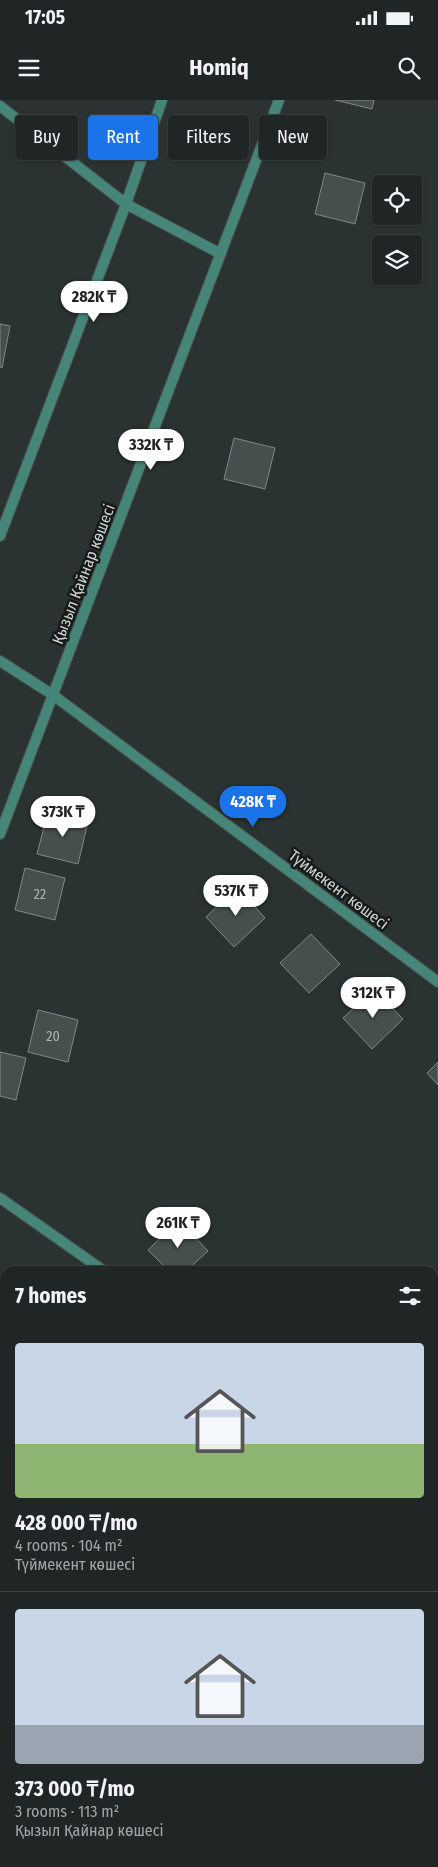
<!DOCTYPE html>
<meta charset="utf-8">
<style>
:root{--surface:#202625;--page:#2d3232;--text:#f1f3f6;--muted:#a2a5a7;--line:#3d4342;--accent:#1a73e8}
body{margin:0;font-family:"Fira Sans Condensed",sans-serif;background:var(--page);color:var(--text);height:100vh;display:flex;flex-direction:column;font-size:19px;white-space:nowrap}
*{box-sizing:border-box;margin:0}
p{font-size:16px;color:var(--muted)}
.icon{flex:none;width:28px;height:28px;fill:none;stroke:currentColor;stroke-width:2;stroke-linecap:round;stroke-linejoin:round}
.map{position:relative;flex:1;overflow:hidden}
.side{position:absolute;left:0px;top:1166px;width:439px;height:601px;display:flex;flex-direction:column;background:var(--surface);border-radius:15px 15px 0 0;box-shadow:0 1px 4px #0004,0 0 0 1px var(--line)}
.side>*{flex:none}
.top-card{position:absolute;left:15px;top:15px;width:409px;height:45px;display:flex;gap:10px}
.fabs{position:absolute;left:372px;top:75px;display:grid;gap:10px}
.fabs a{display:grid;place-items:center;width:50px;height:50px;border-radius:5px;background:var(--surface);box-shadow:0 1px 4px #0004,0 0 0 1px var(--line);font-size:25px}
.price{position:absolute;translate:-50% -42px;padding:0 11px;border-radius:18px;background:#fff;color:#222;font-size:16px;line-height:32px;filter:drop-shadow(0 1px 2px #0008)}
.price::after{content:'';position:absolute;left:50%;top:30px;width:15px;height:11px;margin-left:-8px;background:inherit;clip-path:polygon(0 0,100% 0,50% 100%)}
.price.current{background:var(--accent);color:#fff}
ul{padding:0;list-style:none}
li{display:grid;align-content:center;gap:10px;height:265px;padding:0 15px}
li+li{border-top:1px solid var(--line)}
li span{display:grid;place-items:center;height:155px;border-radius:5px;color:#555}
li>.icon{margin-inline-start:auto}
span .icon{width:90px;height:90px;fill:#fffc;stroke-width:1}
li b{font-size:21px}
h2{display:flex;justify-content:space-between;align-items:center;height:60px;padding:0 15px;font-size:21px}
.pill{padding:0 18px;border-radius:5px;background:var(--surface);box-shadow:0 1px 4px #0004,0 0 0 1px var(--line);font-size:18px;line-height:45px}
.pill.current{background:var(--accent);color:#fff}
.status{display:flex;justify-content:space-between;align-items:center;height:35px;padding:0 25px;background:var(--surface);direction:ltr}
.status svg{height:14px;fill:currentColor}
header{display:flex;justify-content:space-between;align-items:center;height:65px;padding:0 15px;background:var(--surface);font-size:22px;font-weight:700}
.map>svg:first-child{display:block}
.building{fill:#454f4c;stroke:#7e8986}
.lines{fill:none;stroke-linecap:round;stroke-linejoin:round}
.service-casing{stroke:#48504e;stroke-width:12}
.minor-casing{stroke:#48504e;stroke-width:12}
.service{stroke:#468678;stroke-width:10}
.minor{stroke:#468678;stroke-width:10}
.labels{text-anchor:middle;stroke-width:5;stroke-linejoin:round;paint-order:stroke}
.number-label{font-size:14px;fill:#acb4b1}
.street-label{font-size:16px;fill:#cfd5d3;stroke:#161a19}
</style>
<div class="status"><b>17:05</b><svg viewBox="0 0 49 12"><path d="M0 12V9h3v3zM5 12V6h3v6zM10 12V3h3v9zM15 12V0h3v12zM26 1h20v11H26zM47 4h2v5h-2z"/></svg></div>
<header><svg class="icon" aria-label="menu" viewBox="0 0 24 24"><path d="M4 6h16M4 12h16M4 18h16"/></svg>Homiq<svg class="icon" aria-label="search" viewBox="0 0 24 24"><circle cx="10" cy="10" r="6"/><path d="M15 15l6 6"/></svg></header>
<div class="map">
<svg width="438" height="1767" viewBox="0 0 438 1767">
<rect width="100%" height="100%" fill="#2a3331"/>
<!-- building -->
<path class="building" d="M335,0h39l-2,9z
M325,73l40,10 -10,41 -40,-10z
M0,224l10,2 -8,42 -2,-1z
M234,338l41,10 -10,41 -41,-10z
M48,712l40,10 -10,42 -41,-10z
M25,768l40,10 -10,42 -40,-10z
M237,787l28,31 -31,29 -28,-30z
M311,834l29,30 -31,29 -29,-30z
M374,889l29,30 -31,30 -29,-31z
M38,910l40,10 -10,42 -40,-10z
M0,952l26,6 -10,42 -16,-4z
M438,962v23l-11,-12z
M179,1120l29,31 -22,20h-17l-21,-21z
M2,1496l3,2v51l-5,-3z
M0,1725l5,3v9l-5,8z
M304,1762h45l3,3 -2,2h-49z"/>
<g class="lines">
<!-- service casing -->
<g class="service-casing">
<path id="service" d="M0,561l53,34"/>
</g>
<!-- minor casing -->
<g class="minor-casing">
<path id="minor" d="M0,6l126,98 95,50
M0,436l126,-332 36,-104
M53,595l385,287
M0,734l279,-734
M0,1098l104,73
M434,1405l4,3
M0,1612l5,4
M204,1762l7,5"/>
</g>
<!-- service -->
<use href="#service" class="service"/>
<!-- minor -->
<use href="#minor" class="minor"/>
</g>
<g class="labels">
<!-- number labels -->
<g class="number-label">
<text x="40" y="799">22</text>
<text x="53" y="941">20</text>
</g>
<!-- street labels -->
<g class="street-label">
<text transform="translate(83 474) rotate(-69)" y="6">Қызыл Қайнар көшесі</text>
<text transform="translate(339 789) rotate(37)" y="6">Түймекент көшесі</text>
</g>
</g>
</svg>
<div class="fabs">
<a><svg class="icon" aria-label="locate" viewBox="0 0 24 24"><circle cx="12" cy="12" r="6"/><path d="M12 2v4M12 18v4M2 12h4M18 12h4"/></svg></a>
<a><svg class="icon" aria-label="layers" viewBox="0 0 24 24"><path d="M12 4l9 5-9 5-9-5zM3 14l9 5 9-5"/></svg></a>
</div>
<b class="price" style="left:94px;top:223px">282K ₸</b>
<b class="price" style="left:151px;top:371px">332K ₸</b>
<b class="price current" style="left:253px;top:728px">428K ₸</b>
<b class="price" style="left:63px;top:738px">373K ₸</b>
<b class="price" style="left:236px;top:817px">537K ₸</b>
<b class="price" style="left:373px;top:919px">312K ₸</b>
<b class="price" style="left:178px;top:1149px">261K ₸</b>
<div class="top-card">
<a class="pill">Buy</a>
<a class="pill current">Rent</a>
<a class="pill">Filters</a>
<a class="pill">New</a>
</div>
<section class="side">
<h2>7 homes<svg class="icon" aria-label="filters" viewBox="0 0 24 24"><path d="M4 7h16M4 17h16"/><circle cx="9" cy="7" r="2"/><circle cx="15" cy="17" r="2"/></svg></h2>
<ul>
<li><span style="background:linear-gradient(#c9d6e8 65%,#8fb573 0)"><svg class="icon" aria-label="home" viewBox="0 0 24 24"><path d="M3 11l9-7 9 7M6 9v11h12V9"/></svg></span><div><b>428 000 ₸/mo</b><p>4 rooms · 104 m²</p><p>Түймекент көшесі</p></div></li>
<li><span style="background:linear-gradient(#c9d6e8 75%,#9aa5b1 0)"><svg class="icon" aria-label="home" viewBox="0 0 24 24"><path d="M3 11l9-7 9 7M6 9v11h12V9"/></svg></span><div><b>373 000 ₸/mo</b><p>3 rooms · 113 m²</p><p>Қызыл Қайнар көшесі</p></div></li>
</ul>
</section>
</div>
